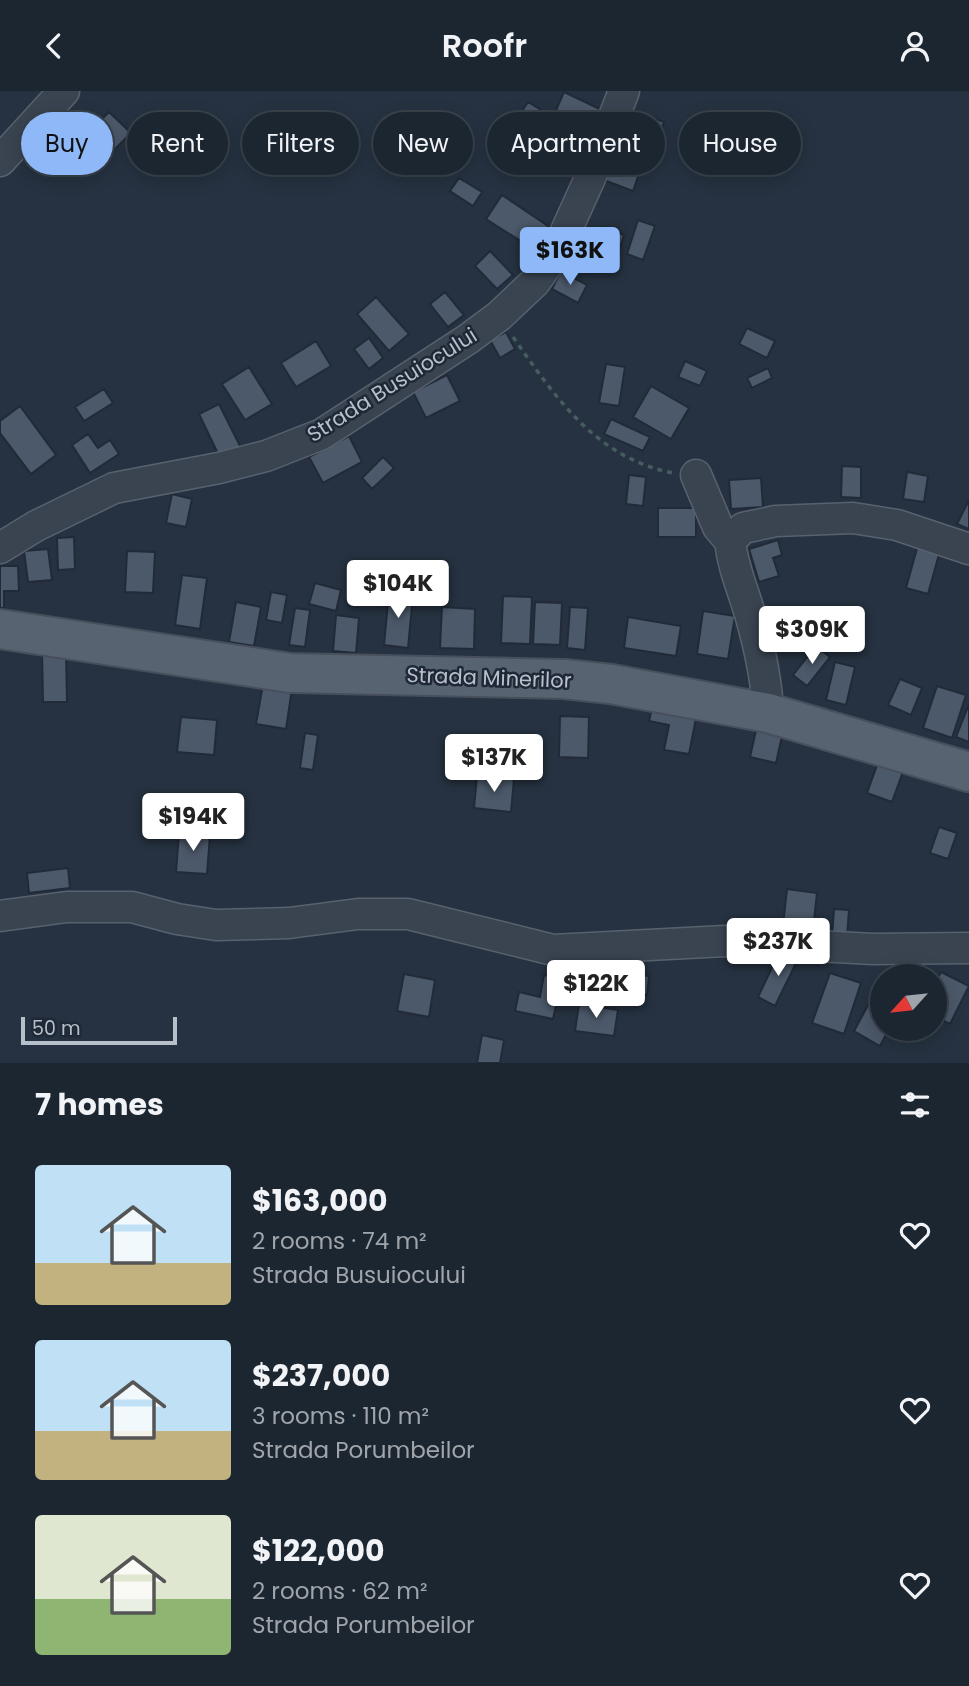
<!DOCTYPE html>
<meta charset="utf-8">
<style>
:root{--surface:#1c2631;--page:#29323d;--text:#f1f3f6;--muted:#a0a5ab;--line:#3a434d;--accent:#8eb8f8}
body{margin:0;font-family:Poppins,sans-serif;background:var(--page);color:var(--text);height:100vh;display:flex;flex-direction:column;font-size:26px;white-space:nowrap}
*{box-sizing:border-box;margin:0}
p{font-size:23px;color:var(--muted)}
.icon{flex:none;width:38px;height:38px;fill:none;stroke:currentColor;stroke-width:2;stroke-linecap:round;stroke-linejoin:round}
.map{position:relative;height:972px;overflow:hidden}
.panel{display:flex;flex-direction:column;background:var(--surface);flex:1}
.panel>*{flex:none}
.hud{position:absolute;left:21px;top:21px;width:928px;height:63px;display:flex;gap:14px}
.needle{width:46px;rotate:243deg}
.fabs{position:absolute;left:870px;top:873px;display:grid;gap:14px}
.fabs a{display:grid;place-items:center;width:77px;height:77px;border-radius:50%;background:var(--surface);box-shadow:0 4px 18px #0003,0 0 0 2px var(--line);font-size:35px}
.scale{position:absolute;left:21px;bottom:18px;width:156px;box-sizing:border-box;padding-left:7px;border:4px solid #b7bfcb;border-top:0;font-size:19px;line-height:24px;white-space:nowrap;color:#b7bfcb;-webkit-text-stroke:5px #1f2836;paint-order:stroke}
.price{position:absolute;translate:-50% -60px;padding:0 16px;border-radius:7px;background:#fff;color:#222;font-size:23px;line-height:46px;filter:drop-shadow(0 2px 4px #0008)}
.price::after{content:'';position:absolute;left:50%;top:42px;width:21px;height:16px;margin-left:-10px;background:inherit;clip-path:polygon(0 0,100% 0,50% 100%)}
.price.active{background:var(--accent);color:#111}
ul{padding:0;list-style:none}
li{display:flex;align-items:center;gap:21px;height:175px;padding:0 35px}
li span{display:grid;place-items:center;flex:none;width:196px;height:140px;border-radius:7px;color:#555}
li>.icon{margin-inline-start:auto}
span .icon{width:84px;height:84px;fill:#fffc;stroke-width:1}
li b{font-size:30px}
h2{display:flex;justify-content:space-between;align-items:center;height:84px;padding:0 35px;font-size:30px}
.tag{padding:0 24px;border-radius:32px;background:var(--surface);box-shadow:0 4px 18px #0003,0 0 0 2px var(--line);font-size:24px;line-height:63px}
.tag.active{background:var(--accent);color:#111}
header{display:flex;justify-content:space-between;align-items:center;height:91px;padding:0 35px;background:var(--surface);font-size:32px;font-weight:600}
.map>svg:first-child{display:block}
.building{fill:#4c596a;stroke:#212a38;stroke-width:2}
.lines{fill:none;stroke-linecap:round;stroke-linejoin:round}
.minor-casing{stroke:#58616e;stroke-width:33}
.major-casing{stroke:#474f5d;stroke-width:42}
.path{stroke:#465c5f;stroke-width:3.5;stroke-dasharray:5 5;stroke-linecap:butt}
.minor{stroke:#3a4451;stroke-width:30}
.major{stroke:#586371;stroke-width:38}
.labels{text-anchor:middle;stroke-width:5;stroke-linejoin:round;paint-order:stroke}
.street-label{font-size:21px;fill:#b7bfcb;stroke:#1f2836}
</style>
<header><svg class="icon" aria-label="back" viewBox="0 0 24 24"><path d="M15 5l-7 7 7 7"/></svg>Roofr<svg class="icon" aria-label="person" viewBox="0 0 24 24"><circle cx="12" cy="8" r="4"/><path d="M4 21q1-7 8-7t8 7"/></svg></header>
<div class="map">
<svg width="969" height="972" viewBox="0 0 969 972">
<rect width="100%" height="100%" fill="#263241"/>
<!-- building -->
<path class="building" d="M564,1l38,18 -8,18 -38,-18z
M528,11l18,11 -15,23 -17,-12z
M632,19l32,12 -8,21 -31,-12z
M109,21l22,21 -18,18 -21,-22z
M609,65l32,12 -8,23 -32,-12z
M459,87l23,14 -9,14 -23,-15z
M502,104l46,31 -15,23 -47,-30z
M638,129l17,6 -12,34 -16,-6z
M600,136l24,8 -7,22 -33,-11 5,-15 9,3z
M490,160l23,24 -16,14 -22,-23z
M561,180l26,14 -9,18 -26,-14z
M445,201l19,23 -16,12 -18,-23z
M376,206l33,37 -20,17 -32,-37z
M747,237l28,13 -8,17 -28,-14z
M506,241l9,17 -15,9 -10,-18z
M369,247l14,20 -14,11 -15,-20z
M316,250l15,25 -35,21 -15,-24z
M685,270l22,10 -7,15 -22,-9z
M606,273l19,3 -6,39 -20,-3z
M249,276l23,37 -27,16 -23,-36z
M768,277l4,10 -20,10 -5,-10z
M447,284l13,26 -34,17 -13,-26z
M651,295l38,22 -18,31 -38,-22z
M104,298l9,14 -29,18 -9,-14z
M219,313l22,44 -21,10 -21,-44z
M20,315l36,49 -25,19 -31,-41v-12z
M611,328l39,18 -7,14 -39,-17z
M88,343l10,14 12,-8 9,14 -29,19 -18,-28z
M349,345l13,26 -39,21 -14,-26z
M383,366l11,11 -22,21 -10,-11z
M842,375l19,1v31l-20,-1z
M907,381l21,4 -4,26 -21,-3z
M629,384l17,2 -3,29 -17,-2z
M761,387l2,29 -32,2 -2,-29z
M172,403l20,5 -6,28 -20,-4z
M969,409v29l-12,-5z
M658,417h38v29h-38z
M74,446l1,32 -17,1 -1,-32z
M778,449l4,15 -9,3 6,18 -20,6 -10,-33z
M919,450l22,6 -13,47 -22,-6z
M48,458l4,31 -24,2 -4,-31z
M127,460l28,1 -2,41 -28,-1z
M0,475h18l1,25h-15v17h-4z
M182,484l25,3 -7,51 -25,-4z
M315,492l26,7 -5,21 -27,-7z
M271,501l16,3 -5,28 -16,-3z
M389,501l24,3 -5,53 -24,-3z
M503,505l29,1 -2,47 -29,-1z
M236,511l25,5 -7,39 -25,-4z
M535,511l27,1 -2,42 -27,-1z
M442,516l33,2 -1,40 -34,-1z
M570,516l18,1 -3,42 -18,-2z
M295,517l15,2 -5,37 -16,-2z
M800,519l3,17 -30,6 -4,-16z
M703,520l32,5 -7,43 -31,-5z
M336,524l23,3 -3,35 -23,-2z
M628,526l53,9 -5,30 -52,-8z
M816,555l14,11 -23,29 -14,-11z
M66,560l1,51h-24l-1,-50z
M835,571l20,5 -9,38 -20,-5z
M900,588l22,9 -11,27 -23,-10z
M263,593l29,5 -6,40 -30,-5z
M937,595l29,9 -14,43 -29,-10z
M654,608l44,9 -9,46 -25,-4 5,-25 -20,-4z
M969,613v38l-13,-5z
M560,625l29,1 -1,41 -29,-1z
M181,626l36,3 -3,35 -37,-3z
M757,635l26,6 -7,31 -26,-6z
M305,642l13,2 -5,35 -13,-2z
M880,666l25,9 -13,36 -25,-9z
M477,685l37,3 -3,33 -37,-4z
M939,736l18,6 -9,26 -18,-6z
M179,742l31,2 -3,39 -31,-2z
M68,777l2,20 -41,5 -2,-20z
M787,798l30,4 -4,36 -30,-4z
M834,818l15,1 -2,26 -15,-1z
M780,860l18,8 -23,47 -17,-9z
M941,881l28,14 -19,38 -16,-8v-31z
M621,882l28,3 -2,19 -28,-4z
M830,882l31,10 -17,51 -32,-11z
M404,883l31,6 -6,37 -32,-6z
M544,884l18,4 -9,40 -38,-8 4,-19 21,5z
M879,894l3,2v42h7l-9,17 -26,-15z
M579,913l39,6 -4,26 -39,-5z
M482,944l22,5 -4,23h-23z"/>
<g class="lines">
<!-- minor casing -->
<g class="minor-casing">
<path id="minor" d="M0,70l64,-70
M696,384l22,52 12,14
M0,457l36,-22 78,-38 105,-20 47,-12 56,-22 146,-95 31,-23 36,-34 22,-31 33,-73 34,-87
M768,622c-1,-30 -8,-63 -16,-92 -7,-27 -19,-51 -22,-80l13,-13 33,-7 77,-3 44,7 72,24
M0,825l67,-9h65l45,12 39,6 73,-2 69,-9h50l145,36 172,-9 148,8 96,-1"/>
</g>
<!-- major casing -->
<g class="major-casing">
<path id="major" d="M0,538l290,44 274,6 47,5 157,29 201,59"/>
</g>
<!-- path -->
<path class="path" d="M513,246c43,61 83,121 160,136"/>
<!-- minor -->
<use href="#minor" class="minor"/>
<!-- major -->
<use href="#major" class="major"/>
</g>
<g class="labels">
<!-- street labels -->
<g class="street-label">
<text transform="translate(392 294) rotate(-32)" y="7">Strada Busuiocului</text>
<text transform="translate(489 587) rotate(2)" y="7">Strada Minerilor</text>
</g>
</g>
</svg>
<div class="fabs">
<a><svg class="needle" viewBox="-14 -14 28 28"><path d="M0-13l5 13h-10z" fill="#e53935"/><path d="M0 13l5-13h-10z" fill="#a0a5ab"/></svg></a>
</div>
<div class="scale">50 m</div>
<b class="price active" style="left:570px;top:196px">$163K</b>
<b class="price" style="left:398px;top:529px">$104K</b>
<b class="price" style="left:812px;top:575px">$309K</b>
<b class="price" style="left:494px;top:703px">$137K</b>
<b class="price" style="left:193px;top:762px">$194K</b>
<b class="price" style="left:778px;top:887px">$237K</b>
<b class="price" style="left:596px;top:929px">$122K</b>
<div class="hud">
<a class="tag active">Buy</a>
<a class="tag">Rent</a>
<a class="tag">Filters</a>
<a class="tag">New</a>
<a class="tag">Apartment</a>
<a class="tag">House</a>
</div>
</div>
<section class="panel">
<h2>7 homes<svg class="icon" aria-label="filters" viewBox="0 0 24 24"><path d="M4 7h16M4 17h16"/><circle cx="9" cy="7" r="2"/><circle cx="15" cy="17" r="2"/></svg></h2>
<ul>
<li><span style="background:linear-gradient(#bfe0f5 70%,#c2b280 0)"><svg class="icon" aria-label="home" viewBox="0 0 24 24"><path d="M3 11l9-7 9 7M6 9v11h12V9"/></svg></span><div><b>$163,000</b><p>2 rooms · 74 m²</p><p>Strada Busuiocului</p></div><svg class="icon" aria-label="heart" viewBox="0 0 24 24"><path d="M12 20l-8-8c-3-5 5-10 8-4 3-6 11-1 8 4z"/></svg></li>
<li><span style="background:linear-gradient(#bfe0f5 65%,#c2b280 0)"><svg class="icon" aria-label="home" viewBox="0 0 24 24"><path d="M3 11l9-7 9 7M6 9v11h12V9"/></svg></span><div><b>$237,000</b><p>3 rooms · 110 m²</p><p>Strada Porumbeilor</p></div><svg class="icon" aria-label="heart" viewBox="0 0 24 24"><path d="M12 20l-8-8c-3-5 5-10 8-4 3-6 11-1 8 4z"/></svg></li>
<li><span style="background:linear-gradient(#dfe7d0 60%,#8fb573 0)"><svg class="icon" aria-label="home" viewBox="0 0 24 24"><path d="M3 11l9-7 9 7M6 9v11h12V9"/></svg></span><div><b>$122,000</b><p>2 rooms · 62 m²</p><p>Strada Porumbeilor</p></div><svg class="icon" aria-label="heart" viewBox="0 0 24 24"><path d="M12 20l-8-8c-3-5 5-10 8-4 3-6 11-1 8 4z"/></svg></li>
</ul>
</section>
